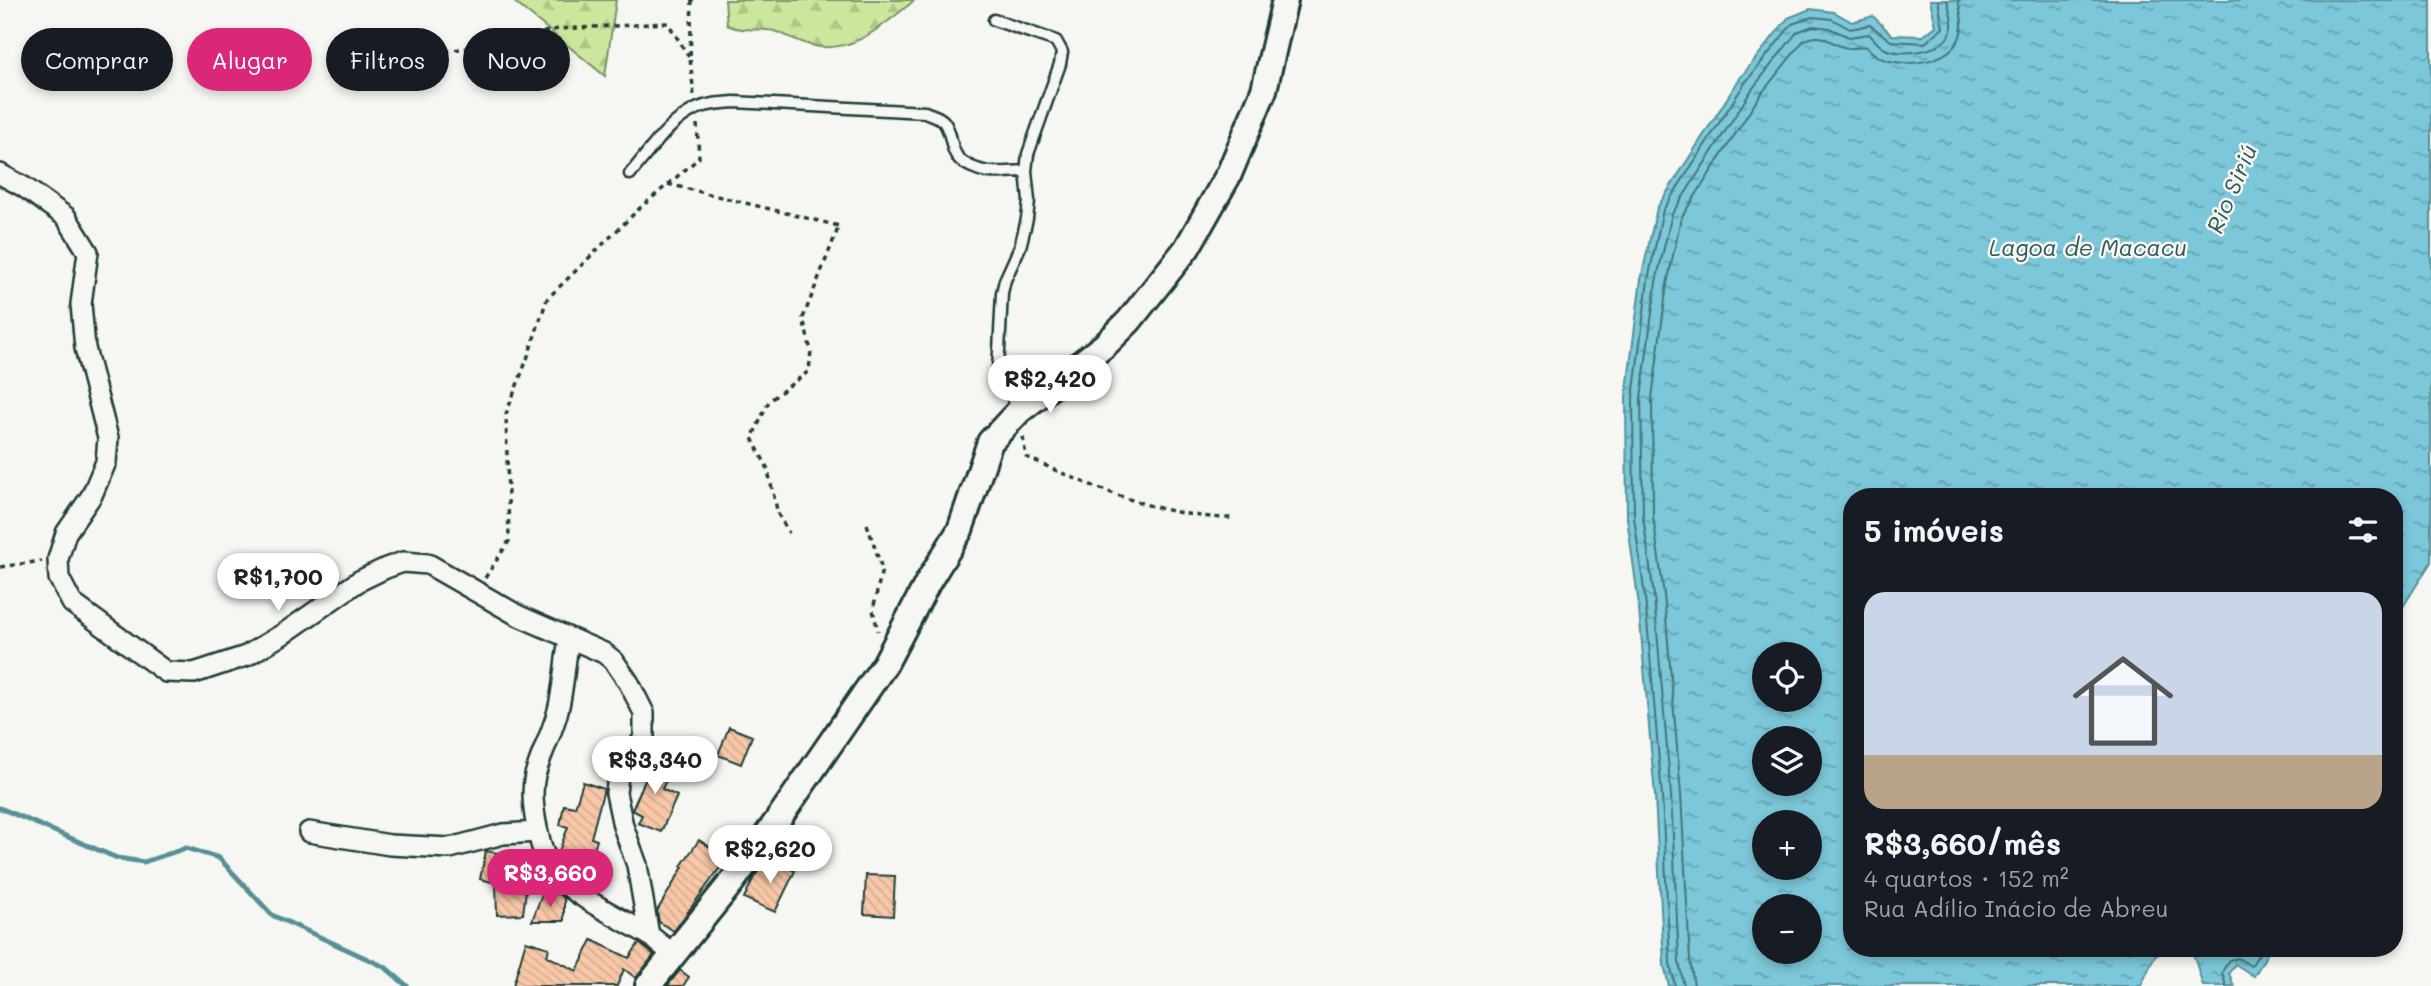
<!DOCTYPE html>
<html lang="pt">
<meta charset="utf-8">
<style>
:root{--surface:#171b24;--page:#242831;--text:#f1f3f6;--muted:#9ea1a6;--accent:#db2777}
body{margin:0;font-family:Mali,sans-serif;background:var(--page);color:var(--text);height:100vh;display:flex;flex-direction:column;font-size:26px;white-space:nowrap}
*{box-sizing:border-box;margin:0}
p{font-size:23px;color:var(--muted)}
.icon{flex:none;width:38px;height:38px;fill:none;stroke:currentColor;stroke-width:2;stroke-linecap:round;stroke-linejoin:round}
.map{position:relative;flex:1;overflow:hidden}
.panel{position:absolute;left:1843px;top:488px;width:560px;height:469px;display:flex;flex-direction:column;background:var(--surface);border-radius:28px;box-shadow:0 4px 10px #0003}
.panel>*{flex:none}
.top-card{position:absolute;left:21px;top:28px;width:665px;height:63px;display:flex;gap:14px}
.buttons{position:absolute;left:1752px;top:642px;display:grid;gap:14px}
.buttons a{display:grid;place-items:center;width:70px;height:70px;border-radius:50%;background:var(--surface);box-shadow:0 4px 10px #0003;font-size:35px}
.price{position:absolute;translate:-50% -60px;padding:0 16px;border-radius:24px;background:#fff;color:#222;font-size:23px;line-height:46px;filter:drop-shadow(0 2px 4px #0008)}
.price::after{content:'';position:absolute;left:50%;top:42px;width:21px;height:16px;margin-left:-10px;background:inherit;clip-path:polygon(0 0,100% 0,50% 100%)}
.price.current{background:var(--accent);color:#fff}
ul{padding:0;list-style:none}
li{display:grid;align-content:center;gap:14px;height:371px;padding:0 21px}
li span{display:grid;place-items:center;height:217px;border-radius:21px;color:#555}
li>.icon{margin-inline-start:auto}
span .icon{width:126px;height:126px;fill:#fffc;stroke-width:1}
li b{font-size:30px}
h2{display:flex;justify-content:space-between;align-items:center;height:84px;padding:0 21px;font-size:30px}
.tag{padding:0 24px;border-radius:32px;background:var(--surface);box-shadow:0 4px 10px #0003;font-size:24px;line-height:63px}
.tag.current{background:var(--accent);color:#fff}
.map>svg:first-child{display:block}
.forest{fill:url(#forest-firs);stroke:#769268;stroke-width:2}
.water{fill:url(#water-ripples);stroke:#569097;stroke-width:2;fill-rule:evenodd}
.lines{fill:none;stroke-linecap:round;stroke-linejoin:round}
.shore{stroke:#447476;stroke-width:2}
.stream{stroke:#569097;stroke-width:5}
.building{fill:url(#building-back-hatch);stroke:#1f3d34;stroke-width:2}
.service-casing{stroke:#1f3d34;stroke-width:15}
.minor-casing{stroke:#1f3d34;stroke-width:24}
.tertiary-casing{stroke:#1f3d34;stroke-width:30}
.path{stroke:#1f3d34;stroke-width:3.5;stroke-dasharray:5 5;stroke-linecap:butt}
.service{stroke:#f6f6f2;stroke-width:10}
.minor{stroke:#f6f6f2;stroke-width:19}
.tertiary{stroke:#f6f6f2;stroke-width:24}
.labels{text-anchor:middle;stroke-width:5;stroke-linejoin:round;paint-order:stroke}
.water-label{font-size:23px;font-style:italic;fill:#315955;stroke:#f6f6f2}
</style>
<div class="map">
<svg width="2431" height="986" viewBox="0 0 2431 986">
<defs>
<pattern id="forest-firs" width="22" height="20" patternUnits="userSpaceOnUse" patternTransform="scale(1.75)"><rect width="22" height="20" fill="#cce69c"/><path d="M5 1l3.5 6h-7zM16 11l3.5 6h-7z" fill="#afc687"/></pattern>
<pattern id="water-ripples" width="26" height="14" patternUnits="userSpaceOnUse" patternTransform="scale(1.75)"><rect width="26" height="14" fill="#7bc7d9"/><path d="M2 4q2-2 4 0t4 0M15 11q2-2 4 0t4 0" fill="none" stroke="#64a3b1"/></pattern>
<pattern id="building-back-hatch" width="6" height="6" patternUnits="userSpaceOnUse" patternTransform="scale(1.75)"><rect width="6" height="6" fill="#f8c7a8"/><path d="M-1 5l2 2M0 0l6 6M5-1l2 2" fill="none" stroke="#d4ac91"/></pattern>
</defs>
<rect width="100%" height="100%" fill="#f6f6f2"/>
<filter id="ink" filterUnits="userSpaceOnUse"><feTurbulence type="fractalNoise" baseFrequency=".0143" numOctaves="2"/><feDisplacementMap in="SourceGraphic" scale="14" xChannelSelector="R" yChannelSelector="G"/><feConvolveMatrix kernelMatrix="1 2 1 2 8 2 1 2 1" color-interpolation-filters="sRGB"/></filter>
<g filter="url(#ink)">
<!-- forest -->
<path class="forest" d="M512,0h104l-11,76z
M725,0h190c-31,24 -62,56 -105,45 -12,-4 -24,-10 -36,-14 -17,-4 -29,2 -47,-6z"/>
<!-- water -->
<path class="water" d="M1930,0h501v562l-37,59v-124h-542v451l321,1 -18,6 -14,31h-472l-5,-21 -9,-169 -17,-198 -11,-80 -1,-121 15,-118 16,-71 83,-130 48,-60 22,-9 24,3 18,10 21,-6 19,19 31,1 13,-10zM1764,654h46v46h-46zM1764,738h46v46h-46zM1764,822h46v46h-46zM1764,906h46v46h-46z
M2192,949v-1l78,1 -16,27 -19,-12 -6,9 5,13h-31z"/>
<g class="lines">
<!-- shore -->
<path class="shore" d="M1675,986l-5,-23 -8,-167 -17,-199 -11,-80 -1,-119 15,-118 15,-70 82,-127 47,-59 20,-7 20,2 18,10 20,-4 21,16 34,2 18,-15 -5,-28
M1684,986l-5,-24 -8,-167 -17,-199 -11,-80 -2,-118 15,-116 16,-68 81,-126 44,-56 16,-6 16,2 20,9 20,-3c5,5 10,12 16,15 18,8 64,3 67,-22 1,-8 -3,-19 -5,-27
M1694,986l-4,-26 -9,-166 -17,-199 -11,-79 -1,-118 15,-114 14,-66 80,-124 43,-54c22,-9 25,5 44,8 6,1 12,-1 17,-2 6,5 11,11 18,13 25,9 70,4 78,-26 3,-10 -1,-22 -3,-33
M2226,986l-4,-14 7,-12 9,-2 13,8 12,-18"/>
<!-- stream -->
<path class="stream" d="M0,808l117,50 27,4 42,-14 33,10 53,57 113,52 22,19"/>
</g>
<!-- building -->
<path class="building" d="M729,727l23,9 -11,28 -23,-9z
M656,755l18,7 -12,27 15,7 -16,36 -23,-9 4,-8 -10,-5z
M583,782l21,7 -13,49 6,2 -10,27 -28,-10 -1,-3 10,-27 -8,-2 4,-20 11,2z
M699,840l28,18 -53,73 -15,-9 -2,-11 26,-44 -2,-1z
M486,851l44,8 -7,55 -26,1 -1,-32 -16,-4z
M768,858l27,13 -20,41 -31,-14 10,-21z
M866,875l29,1 -2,40 -29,-2z
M542,894h16l6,4v23h-32z
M592,940l37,18 10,-15 15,12 -18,23 -12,-9 -7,17h-104l13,-45 23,7 -2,8 30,15z
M680,970l9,7 -6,9h-16z"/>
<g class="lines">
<!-- service casing -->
<g class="service-casing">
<path id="service" d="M994,20l62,21 6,11 -2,12 -32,90 -2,17 3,30 -2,18 -7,28 -15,33 -3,13 -4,77 21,40
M630,174c19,-22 39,-53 66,-65 12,-6 26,-6 38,-7l191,10c6,3 15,4 19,10 13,18 0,36 33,47 15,6 34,2 49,2"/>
</g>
<!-- minor casing -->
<g class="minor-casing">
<path id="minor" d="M0,174l24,13 42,30 22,35 -7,52 4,44 23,90 -2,24 -14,33 -26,38 -8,26 1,19 13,25 94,69 28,1 52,-17 37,-22 76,-53 27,-13 17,-6 25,2 91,52 85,37 10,8 15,22 15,30v25l-26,37 -2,18 7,33 14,39 12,70 24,19
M569,640c-5,24 -5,50 -12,74 -6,21 -16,40 -22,61 -6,26 4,83 23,102 21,22 64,42 91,58
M309,832l81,13 60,3 53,-14 35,-2"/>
</g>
<!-- tertiary casing -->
<g class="tertiary-casing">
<path id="tertiary" d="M648,986l83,-103 44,-59 110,-160 43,-82 32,-52 30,-88 29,-31 86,-66 24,-24 58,-73 42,-74 35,-84 21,-90"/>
</g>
<!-- path -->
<path class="path" d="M692,0l-2,58 4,38
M356,64l124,-18 78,-17 110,-6 21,34
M668,184l171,42 -36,92 8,33 -2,20 -40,30 -17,37 15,29 11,47 11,19
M1023,437l3,20c65,29 135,61 207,61
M867,524l15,45 -9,41 5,21
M0,567l42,-6
M485,578l24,-37 -3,-127 21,-55 20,-60 93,-91 59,-50 -2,-34"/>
<!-- service -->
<use href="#service" class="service"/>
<!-- minor -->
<use href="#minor" class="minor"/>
<!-- tertiary -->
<use href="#tertiary" class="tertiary"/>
</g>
</g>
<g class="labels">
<!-- water labels -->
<g class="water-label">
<text transform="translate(2232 189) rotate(-67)" y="8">Rio Siriú</text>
<text x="2088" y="256">Lagoa de Macacu</text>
</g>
</g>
</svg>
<div class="buttons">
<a><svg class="icon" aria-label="locate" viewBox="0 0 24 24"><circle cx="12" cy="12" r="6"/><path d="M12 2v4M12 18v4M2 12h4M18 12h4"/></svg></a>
<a><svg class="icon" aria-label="layers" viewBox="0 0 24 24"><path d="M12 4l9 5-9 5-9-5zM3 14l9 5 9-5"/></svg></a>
<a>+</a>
<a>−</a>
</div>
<b class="price" style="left:1050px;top:415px">R$2,420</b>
<b class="price" style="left:278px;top:613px">R$1,700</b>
<b class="price" style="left:655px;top:796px">R$3,340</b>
<b class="price" style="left:770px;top:885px">R$2,620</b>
<b class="price current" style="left:550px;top:909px">R$3,660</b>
<div class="top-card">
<a class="tag">Comprar</a>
<a class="tag current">Alugar</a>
<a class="tag">Filtros</a>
<a class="tag">Novo</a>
</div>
<section class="panel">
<h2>5 imóveis<svg class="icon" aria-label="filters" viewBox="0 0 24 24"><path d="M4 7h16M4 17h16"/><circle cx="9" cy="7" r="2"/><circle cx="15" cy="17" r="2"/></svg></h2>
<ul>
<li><span style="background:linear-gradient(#c9d6e8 75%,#b9a48a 0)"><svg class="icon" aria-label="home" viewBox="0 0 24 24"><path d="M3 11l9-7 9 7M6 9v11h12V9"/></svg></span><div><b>R$3,660/mês</b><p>4 quartos · 152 m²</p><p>Rua Adílio Inácio de Abreu</p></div></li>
</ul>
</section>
</div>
